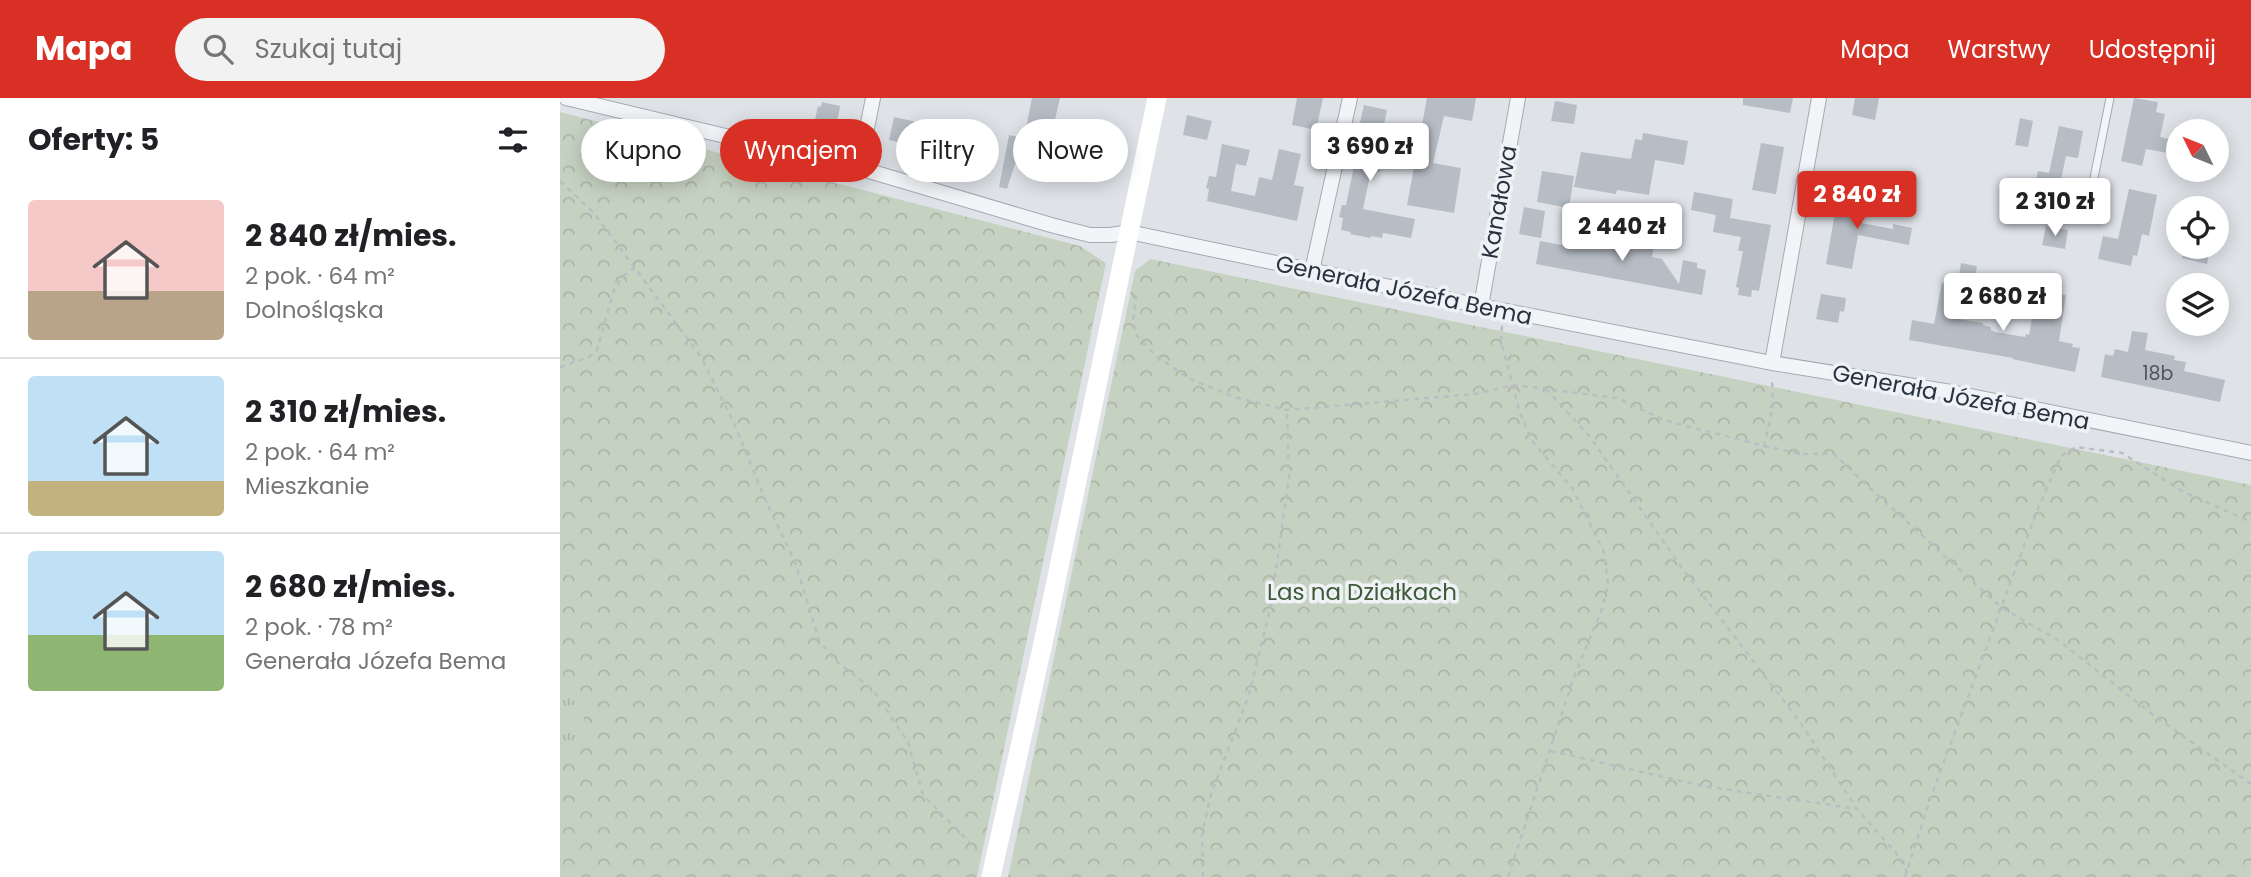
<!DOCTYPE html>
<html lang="pl">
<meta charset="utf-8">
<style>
:root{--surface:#fff;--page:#f2f2f2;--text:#202124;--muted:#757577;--line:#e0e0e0;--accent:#d93025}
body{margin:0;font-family:Poppins,sans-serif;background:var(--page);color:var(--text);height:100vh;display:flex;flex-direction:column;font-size:26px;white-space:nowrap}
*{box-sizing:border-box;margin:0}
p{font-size:23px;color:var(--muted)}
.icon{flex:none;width:38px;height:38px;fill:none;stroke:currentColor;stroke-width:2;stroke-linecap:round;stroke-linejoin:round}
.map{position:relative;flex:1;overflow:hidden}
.details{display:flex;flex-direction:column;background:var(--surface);width:560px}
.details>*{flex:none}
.top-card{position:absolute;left:21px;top:21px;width:665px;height:63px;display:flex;gap:14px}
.needle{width:46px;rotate:313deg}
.tools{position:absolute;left:1606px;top:21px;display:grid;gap:14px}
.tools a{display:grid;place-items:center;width:63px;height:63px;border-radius:50%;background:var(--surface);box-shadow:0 4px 18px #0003;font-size:35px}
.price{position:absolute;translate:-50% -60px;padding:0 16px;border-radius:7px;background:#fff;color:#222;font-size:23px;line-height:46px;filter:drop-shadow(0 2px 4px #0008)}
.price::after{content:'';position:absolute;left:50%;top:42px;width:21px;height:16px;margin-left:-10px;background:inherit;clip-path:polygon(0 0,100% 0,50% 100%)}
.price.active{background:var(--accent);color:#fff}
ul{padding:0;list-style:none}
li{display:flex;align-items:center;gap:21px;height:175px;padding:0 28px}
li+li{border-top:2px solid var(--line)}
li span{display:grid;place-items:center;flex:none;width:196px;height:140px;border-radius:7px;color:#555}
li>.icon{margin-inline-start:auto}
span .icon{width:84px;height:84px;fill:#fffc;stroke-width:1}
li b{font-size:30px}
h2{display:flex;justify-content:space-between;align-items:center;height:84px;padding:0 28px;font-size:30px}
.pill{padding:0 24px;border-radius:32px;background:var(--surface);box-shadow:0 4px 18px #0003;font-size:24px;line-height:63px}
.pill.active{background:var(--accent);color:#fff}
header{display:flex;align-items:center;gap:42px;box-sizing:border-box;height:98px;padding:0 35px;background:var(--accent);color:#fff}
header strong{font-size:33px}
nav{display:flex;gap:38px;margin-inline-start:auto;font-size:24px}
.search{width:490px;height:63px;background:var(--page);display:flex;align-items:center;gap:18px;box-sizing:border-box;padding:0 24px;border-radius:38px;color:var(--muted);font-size:26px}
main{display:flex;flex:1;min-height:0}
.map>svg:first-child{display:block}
.forest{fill:url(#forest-crowns)}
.park{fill:url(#park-tufts)}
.building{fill:#b7bdc5}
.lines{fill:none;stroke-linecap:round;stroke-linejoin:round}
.lane-casing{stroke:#a4aab2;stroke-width:9}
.street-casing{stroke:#a4aab2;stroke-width:16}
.path{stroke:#b9bec3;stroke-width:2.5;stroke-dasharray:5 5;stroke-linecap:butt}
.lane{stroke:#f2f4f7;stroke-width:7}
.street{stroke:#f2f4f7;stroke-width:14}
.secondary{stroke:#fff;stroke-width:19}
.labels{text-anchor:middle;stroke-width:7;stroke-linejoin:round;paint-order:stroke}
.number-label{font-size:19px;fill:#4c5560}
.street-label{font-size:23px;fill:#28323f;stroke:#eff2f6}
.park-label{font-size:23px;fill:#3f5a36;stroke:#eff2f6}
</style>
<header>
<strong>Mapa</strong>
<div class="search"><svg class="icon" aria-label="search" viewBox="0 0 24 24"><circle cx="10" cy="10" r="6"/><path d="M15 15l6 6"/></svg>Szukaj tutaj</div>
<nav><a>Mapa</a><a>Warstwy</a><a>Udostępnij</a></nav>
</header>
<main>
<section class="details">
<h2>Oferty: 5<svg class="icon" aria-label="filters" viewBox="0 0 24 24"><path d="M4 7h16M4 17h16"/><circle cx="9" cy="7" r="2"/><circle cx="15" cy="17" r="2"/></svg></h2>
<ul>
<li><span style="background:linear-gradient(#f6c9c9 65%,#b9a48a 0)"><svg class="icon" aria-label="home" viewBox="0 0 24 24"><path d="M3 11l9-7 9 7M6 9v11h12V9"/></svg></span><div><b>2 840 zł/mies.</b><p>2 pok. · 64 m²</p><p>Dolnośląska</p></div></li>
<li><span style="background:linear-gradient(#bfe0f5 75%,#c2b280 0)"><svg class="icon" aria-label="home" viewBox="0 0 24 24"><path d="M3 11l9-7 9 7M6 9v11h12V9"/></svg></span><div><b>2 310 zł/mies.</b><p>2 pok. · 64 m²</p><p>Mieszkanie</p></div></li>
<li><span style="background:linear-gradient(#bfe0f5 60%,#8fb573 0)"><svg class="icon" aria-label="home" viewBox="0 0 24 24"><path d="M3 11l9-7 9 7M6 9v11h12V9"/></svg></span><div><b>2 680 zł/mies.</b><p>2 pok. · 78 m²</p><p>Generała Józefa Bema</p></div></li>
</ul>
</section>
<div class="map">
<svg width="1691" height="779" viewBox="0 0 1691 779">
<defs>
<pattern id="forest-crowns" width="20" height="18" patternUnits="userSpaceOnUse" patternTransform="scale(1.75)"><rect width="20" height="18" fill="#c6d2c1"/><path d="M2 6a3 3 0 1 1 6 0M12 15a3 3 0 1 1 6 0" fill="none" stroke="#aab5a7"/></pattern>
<pattern id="park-tufts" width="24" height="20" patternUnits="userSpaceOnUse" patternTransform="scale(1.75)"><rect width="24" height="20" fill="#c6d2c1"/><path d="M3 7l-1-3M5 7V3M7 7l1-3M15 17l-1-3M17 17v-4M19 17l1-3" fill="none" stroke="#aab5a7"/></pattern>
</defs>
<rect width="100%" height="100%" fill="#dfe3e8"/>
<!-- forest -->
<path class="forest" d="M0,14l520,134 26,17 -129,614h-417z
M590,161l1101,226v392h-1243l127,-606z"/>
<!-- park -->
<path class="park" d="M0,579l35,61 -35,26z"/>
<!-- building -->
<path class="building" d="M472,0h28l-11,47 27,5 -2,23 -11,-2 -1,3 -47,-10 -8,25 -8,-2 10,-52 15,3z
M737,0h26l-7,32 -24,-5z
M867,0h49l-4,23 -28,-5 -11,47 28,5 -7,45 -47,-8z
M1183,0h50l-3,15 -47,-8z
M1295,0h24l-4,22 -23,-5z
M1574,0l24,4 -2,10 9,2 -5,23 19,4v14l-33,-6 -4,17 -21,-5z
M995,3l22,4 -3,19 -23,-3z
M262,4l18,4 -4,23 -22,-5 4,-18 3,1z
M804,7l23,5 -8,38 5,1 -5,23 -8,-1 -8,38 52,10 -4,19 -28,-5 -1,5 -11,-2v2l-21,-4 1,-2 -10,-2 2,-12 -4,-1 3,-12h4l8,-39h-4z
M627,17l25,6 -5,19 -24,-5z
M334,19l23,5 -5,23 -23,-5z
M1460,20l13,3 -5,26 -13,-2z
M1499,28l24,5 -5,27 -12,-2 -9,43 -24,-6 5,-22 11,2z
M384,29l31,6 -5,24 -26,-6 1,-6 -4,-1z
M1083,35l45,8 -4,24 -29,-5 -6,35 -32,-5 -1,4 -42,-7 7,-35 50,7 4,-20 7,1z
M1201,45l23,4 -8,47 -24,-4z
M662,46l28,6 -4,16 -10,-2 -5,27 24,5 4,-19 13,3 7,-31 22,5 -7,31 10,2 -7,34 -90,-20 2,-12 -3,-1 3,-12 7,1z
M982,73l32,5 -5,32 -32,-6z
M1326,83l24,5 -4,16 -23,-5z
M1569,91l28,6 -8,41 -7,-2 -5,22 -4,-1 -2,11 -33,-7 5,-23 15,3z
M1279,92l22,4 -5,28 37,7v-5l19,4 -3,17 -51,-10 -6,34 -26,-5z
M1134,94l39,7 -3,19 41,7 -12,66 -7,-1 -1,7 -13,-2 1,-7 -3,-1 7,-36h-5l3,-14 -28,-5 3,-17 -25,-5z
M964,109l21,4 -4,27 -22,-4z
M1486,128l22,4 -3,19 -23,-4z
M1049,137l45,9 -2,13 10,2 17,25 4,-24 14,3v5l9,2 -4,25 -166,-31 4,-23 43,8 1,-7 8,1 1,-6 15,3z
M1624,149h26l-3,17 -25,-6z
M1401,165l16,3 -4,24 -16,-3z
M1382,185l15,3 -5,32 31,5v2l8,2v3l4,2 30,5 1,-3 3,1 8,-45 29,5 -7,46 14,3 -1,3 8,1 -5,24 -63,-13 1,-1 -104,-18 3,-20 22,4z
M1261,196l25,4 -2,14 -4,-1 -2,12 -22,-4z
M1572,233l16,2 -3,17 30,6 -1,4 12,2 -2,9 41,9 -5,22 -119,-25 4,-23 8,2 2,-7 13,3z"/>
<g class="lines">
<!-- lane casing -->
<g class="lane-casing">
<path id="lane" d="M1530,100l20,-100"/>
</g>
<!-- street casing -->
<g class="street-casing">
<path id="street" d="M6,0l293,70 192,57 39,10h21l18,-3 352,74 291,57 179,29 300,61
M299,70l14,-70
M752,173l38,-173
M921,208l37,-208
M1212,265l47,-265"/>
</g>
<!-- path -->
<path class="path" d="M0,83l34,32 107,144 33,66 30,74 31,65 24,78 16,20 38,30 35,52 15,53 54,55
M576,197l-3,26 4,15 19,20 32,22 46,19 53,13 188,-16 39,-9 103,13 47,22 100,26 9,-39 -1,-30
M942,228l-1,15 19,72 13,29 39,46 32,64 4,32 -6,25 -28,68 -66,200
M0,269l29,-10 8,-7 17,-60 9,-14 13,-9
M986,291l44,48 95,135 115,150 57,87 39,44 14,24
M1204,348l38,8 31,-1 41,39 128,116 56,32 94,74 99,70
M991,653l152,35 154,23
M643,779l-1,-43 9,-40 38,-99 22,-90 18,-128 -2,-67
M1345,779l27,-83 105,-283 24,-55 15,-9 46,6 60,38 69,31"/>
<!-- lane -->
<use href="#lane" class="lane"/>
<!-- street -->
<use href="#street" class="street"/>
<!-- secondary -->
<path class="secondary" d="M431,779l54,-243 112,-536"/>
</g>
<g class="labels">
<!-- number labels -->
<g class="number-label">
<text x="1598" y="282">18b</text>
</g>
<!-- street labels -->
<g class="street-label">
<text transform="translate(939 104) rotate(-80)" y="8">Kanałowa</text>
<text transform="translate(844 192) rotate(12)" y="8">Generała Józefa Bema</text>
<text transform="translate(1401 299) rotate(11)" y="8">Generała Józefa Bema</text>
</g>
<!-- park labels -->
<g class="park-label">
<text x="802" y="502">Las na Działkach</text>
</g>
</g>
</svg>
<div class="tools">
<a><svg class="needle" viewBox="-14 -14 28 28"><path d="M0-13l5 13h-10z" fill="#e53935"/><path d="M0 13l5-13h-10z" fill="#757577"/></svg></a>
<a><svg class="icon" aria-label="locate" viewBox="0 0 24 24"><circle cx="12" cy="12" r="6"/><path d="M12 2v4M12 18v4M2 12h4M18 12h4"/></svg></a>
<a><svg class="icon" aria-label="layers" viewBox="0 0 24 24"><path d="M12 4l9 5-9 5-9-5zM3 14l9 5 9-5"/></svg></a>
</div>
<b class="price" style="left:810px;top:85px">3 690 zł</b>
<b class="price active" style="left:1297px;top:133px">2 840 zł</b>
<b class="price" style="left:1495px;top:140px">2 310 zł</b>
<b class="price" style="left:1062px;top:165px">2 440 zł</b>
<b class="price" style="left:1443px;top:235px">2 680 zł</b>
<div class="top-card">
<a class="pill">Kupno</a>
<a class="pill active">Wynajem</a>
<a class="pill">Filtry</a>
<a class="pill">Nowe</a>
</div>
</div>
</main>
